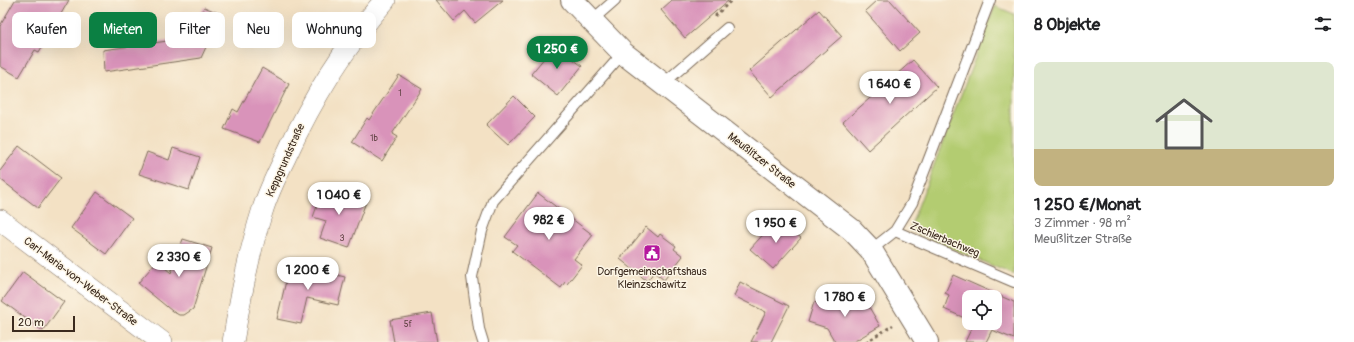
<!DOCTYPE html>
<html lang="de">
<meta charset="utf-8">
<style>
:root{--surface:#fff;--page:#f6f6f6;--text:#202124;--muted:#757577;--line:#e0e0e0;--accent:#0b8043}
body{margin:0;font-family:Pangolin,sans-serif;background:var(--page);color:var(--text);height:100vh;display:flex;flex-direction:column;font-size:15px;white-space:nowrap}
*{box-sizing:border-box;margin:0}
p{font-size:13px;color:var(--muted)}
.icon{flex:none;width:22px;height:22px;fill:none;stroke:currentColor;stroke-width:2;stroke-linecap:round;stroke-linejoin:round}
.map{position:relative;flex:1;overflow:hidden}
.sheet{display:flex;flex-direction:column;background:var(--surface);width:340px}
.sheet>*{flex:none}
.guide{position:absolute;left:12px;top:12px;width:380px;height:36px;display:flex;gap:8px}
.buttons{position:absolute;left:962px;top:290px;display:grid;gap:8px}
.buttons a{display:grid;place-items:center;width:40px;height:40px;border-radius:8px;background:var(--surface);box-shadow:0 4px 16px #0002;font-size:20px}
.scale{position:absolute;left:12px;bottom:10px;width:63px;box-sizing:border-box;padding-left:4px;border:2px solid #3b2a1e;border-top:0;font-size:11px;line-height:14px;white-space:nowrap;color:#3b2a1e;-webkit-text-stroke:3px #fcf5e5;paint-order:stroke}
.price{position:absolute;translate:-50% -34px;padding:0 9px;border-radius:14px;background:#fff;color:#222;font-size:13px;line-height:26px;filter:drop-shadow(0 1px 2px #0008)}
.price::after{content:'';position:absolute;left:50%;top:24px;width:12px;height:9px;margin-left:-6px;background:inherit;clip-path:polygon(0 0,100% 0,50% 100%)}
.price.selected{background:var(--accent);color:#fff}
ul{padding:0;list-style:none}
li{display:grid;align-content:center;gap:8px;height:212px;padding:0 20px}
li+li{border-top:1px solid var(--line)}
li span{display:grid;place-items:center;height:124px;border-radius:8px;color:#555}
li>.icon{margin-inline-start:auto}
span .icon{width:72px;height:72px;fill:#fffc;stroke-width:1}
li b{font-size:17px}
h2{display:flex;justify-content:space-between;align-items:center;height:48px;padding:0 20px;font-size:17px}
.chip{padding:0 14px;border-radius:8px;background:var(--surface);box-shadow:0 4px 16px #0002;font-size:14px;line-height:36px}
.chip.selected{background:var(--accent);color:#fff}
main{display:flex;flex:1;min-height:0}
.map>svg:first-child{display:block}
.green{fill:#b3cc71;stroke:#777b48}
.building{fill:#d993ba}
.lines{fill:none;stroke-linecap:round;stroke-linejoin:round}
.service-casing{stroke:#7b6a58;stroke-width:12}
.minor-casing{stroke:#7b6a58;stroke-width:22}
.tertiary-casing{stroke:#7b6a58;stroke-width:24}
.path{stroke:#7b6a58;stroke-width:2.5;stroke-dasharray:3 3;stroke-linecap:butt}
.service{stroke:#fff;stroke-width:10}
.minor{stroke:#fff;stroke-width:21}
.tertiary{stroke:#fff;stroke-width:22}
.labels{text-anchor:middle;stroke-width:3;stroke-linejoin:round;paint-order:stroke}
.number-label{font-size:9px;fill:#624445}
.street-label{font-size:11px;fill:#3b2a1e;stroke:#fcf5e5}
.poi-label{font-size:11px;fill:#3b2a1e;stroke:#fcf5e5}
</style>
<main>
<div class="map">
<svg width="1014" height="342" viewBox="0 0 1014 342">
<rect width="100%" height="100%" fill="#fcf5e5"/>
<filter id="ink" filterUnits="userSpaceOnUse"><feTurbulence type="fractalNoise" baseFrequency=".025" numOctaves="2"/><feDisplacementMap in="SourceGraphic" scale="8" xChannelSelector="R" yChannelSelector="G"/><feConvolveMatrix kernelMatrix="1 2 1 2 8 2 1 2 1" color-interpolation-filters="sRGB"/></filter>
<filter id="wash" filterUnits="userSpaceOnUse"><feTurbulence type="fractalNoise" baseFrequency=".012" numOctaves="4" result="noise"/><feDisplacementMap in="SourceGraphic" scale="16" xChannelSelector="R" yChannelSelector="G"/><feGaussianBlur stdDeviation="0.9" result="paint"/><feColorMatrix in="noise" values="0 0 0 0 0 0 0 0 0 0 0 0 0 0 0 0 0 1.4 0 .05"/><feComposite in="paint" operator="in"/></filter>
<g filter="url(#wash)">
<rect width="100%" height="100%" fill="#f3e1c4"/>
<!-- green -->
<path class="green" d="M995,6l19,8v261l-105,-45z"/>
<g id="blocks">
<!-- building -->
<path class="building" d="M15,0h54l-30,52 -4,-2 -16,27 -19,-11v-40z
M436,0h67l-28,23 -10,-12 -11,10z
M672,0h57l-44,38 -24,-28z
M877,0h13l30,33 -20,18 -35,-40z
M204,7l17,7 -20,44 -97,14 -1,-22 86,-12z
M819,10l23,26 -70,61 -23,-26z
M555,45l27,21 -24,30 -27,-22z
M913,60l24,27 -69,63 -25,-28z
M262,68l27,16 -29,58 -36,-13 9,-20 5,3z
M399,75l23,14 -30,45 5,3 -15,24 -30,-19 15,-24 2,2z
M514,96l21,21 -27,28 -22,-20z
M19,146l42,32 -23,30 -38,-29v-8z
M173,148l27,9 -11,33 -50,-16 8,-22 22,8z
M324,187l42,15 -17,46 -29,-10 6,-17 -13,-4z
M97,192l35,26 -26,36 -35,-26z
M538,193l55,42 -19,24 8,6 -15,19 -2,-2 -4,6 -49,-37 5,-6 -12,-8z
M778,218l23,20 -28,31 -23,-20z
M646,227l12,10 2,-3 16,12 -2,3 9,7 -19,24 -10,-8 -7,9 -27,-22z
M183,239l29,9 -19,61 -9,6h-5l-7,-4 -34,-28 19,-22 14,12z
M290,264l55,13 -7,28 -31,-7 -6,26 -24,-5z
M23,272l41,30 -21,29 -41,-30z
M953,275l61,27v37l-22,-9 -6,12h-21l9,-19h21v-26h-26v23l-25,-11 5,-14 -4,-2z
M740,282l49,24 -18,36h-20l15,-30 -32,-16z
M858,288l22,38 -27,16h-18l-8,-14 -19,-6 6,-20 12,4z
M432,313l5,29h-43l-4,-22z"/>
</g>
</g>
<g filter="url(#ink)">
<use href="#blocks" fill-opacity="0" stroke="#7b6a58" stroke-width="1"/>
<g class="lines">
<!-- service casing -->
<g class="service-casing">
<path id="service" d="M591,21l24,-21
M663,84l64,-56
M895,231l17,-28 78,-203
M871,250l24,-19 119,51
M483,342l-4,-13 -7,-52 10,-46 11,-30 130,-148"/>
</g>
<!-- minor casing -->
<g class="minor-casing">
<path id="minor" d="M0,220l162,122
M233,342c7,-43 16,-89 29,-130 6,-20 15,-38 24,-56 26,-57 58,-109 99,-156"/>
</g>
<!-- tertiary casing -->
<g class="tertiary-casing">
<path id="tertiary" d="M572,0l51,53 229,177 19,20 56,92"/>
</g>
<!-- path -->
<path class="path" d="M715,16l17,-16
M866,342l27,-17"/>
<!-- service -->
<use href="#service" class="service"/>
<!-- minor -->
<use href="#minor" class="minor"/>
<!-- tertiary -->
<use href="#tertiary" class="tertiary"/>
</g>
</g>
<!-- icons -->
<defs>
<g id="civic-square" transform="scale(0.9)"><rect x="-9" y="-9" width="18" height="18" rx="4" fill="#b5179e" stroke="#fcf5e5"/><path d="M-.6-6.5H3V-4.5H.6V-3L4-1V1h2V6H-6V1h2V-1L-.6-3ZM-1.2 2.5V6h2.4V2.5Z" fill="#fff"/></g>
</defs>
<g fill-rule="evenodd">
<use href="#civic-square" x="652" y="253"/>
</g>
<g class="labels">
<!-- number labels -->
<g class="number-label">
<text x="400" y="96">1</text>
<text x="374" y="141">1b</text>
<text x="342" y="241">3</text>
<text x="408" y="327">5f</text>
</g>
<!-- street labels -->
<g class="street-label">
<text transform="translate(285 160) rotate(-66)" y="4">Keppgrundstraße</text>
<text transform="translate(762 160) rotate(38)" y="4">Meußlitzer Straße</text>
<text transform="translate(945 239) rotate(23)" y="4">Zschierbachweg</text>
<text transform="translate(81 281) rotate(37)" y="4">Carl-Maria-von-Weber-Straße</text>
</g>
<!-- poi labels -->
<g class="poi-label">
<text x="652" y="275">Dorfgemeinschaftshaus<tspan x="652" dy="13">Kleinzschawitz</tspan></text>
</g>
</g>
</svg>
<div class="buttons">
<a><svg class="icon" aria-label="locate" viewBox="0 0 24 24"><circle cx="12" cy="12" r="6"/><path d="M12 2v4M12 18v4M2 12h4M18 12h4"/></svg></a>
</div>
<div class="scale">20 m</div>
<b class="price selected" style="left:557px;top:70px">1 250 €</b>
<b class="price" style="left:890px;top:105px">1 640 €</b>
<b class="price" style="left:339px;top:216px">1 040 €</b>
<b class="price" style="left:549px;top:241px">982 €</b>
<b class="price" style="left:776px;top:244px">1 950 €</b>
<b class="price" style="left:179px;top:278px">2 330 €</b>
<b class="price" style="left:308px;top:291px">1 200 €</b>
<b class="price" style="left:845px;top:318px">1 780 €</b>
<div class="guide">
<a class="chip">Kaufen</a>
<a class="chip selected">Mieten</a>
<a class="chip">Filter</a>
<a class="chip">Neu</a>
<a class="chip">Wohnung</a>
</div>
</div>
<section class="sheet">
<h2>8 Objekte<svg class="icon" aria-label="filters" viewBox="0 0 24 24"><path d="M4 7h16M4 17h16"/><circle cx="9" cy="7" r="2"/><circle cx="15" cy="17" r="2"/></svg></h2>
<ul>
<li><span style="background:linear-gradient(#dfe7d0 70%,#c2b280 0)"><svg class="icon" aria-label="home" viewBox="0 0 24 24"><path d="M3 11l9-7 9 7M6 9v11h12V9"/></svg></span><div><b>1 250 €/Monat</b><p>3 Zimmer · 98 m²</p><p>Meußlitzer Straße</p></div></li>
</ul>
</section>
</main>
